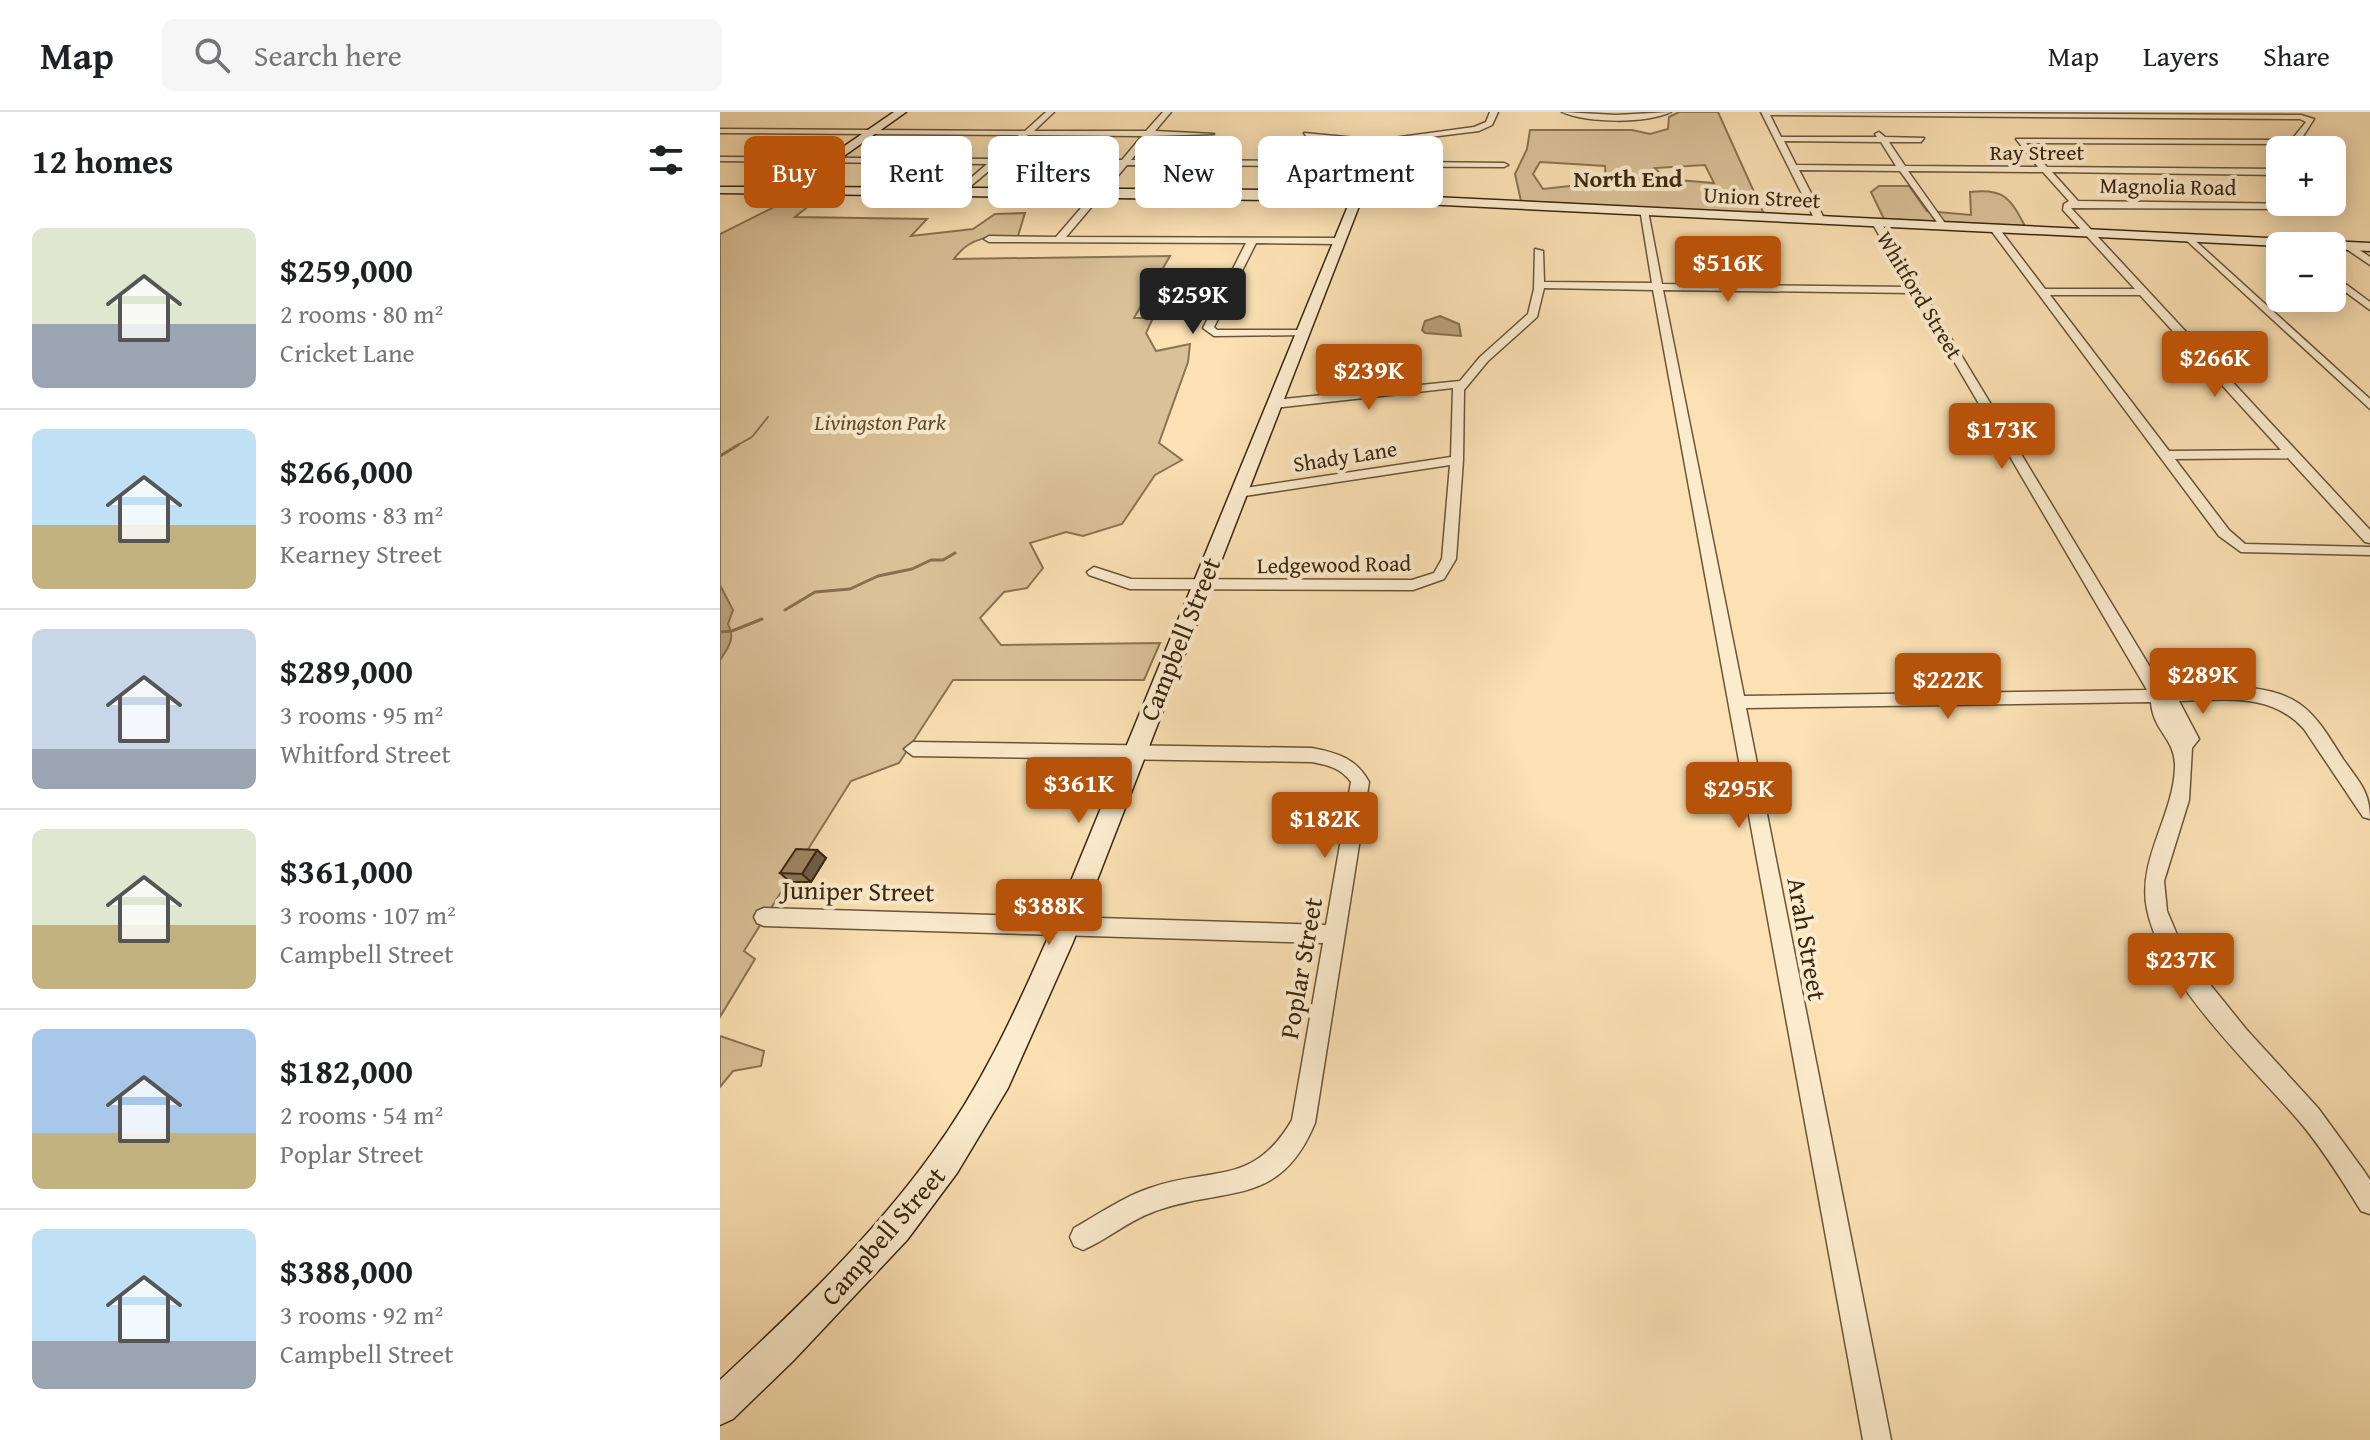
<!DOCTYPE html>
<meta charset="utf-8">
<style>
:root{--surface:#fff;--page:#f6f6f6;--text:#202124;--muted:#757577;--line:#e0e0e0;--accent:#b45309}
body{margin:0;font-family:"Gentium Book Plus",serif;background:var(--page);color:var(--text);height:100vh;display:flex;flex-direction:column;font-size:30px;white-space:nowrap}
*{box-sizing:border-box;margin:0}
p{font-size:26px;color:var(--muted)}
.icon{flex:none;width:44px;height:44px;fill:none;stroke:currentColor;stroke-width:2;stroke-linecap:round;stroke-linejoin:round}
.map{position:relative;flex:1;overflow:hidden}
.details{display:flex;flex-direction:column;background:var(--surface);width:720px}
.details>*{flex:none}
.top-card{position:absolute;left:24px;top:24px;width:760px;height:72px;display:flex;gap:16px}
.tools{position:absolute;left:1546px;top:24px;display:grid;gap:16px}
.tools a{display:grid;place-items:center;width:80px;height:80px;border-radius:12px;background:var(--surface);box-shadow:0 4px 20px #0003;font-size:40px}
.price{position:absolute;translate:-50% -68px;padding:0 18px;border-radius:8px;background:var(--accent);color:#fff;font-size:26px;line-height:52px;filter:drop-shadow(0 2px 4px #0008)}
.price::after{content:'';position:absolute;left:50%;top:48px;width:24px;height:18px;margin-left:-12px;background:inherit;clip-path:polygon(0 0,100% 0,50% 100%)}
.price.current{background:#222;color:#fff}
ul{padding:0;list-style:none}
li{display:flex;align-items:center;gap:24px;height:200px;padding:0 32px}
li+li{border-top:2px solid var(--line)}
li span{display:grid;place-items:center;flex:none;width:224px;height:160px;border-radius:12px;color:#555}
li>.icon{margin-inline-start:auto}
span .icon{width:96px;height:96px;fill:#fffc;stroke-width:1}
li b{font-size:34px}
h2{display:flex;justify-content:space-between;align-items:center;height:96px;padding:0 32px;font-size:34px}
.pill{padding:0 28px;border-radius:12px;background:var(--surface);box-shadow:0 4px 20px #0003;font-size:28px;line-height:72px}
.pill.current{background:var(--accent);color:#fff}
header{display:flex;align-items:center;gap:48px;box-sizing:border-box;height:112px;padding:0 40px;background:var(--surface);border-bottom:2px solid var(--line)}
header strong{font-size:38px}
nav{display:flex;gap:44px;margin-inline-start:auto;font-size:28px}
.search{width:560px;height:72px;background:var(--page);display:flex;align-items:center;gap:20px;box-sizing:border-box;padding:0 28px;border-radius:12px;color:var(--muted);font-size:30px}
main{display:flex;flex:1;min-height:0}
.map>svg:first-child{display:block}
.green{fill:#dac198;stroke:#8a7452;stroke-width:2;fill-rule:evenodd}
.water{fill:#b9a17b;stroke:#86704f;stroke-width:2}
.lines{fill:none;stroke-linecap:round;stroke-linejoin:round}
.stream-far1{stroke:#86704f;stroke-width:2}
.stream{stroke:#86704f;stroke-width:3}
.street-casing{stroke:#6a5537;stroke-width:3}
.secondary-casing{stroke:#3a260d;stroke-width:3}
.street{fill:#fcecce;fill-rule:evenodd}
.secondary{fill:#fcecce;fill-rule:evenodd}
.wall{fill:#887456;stroke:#3a260d;stroke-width:2}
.shaded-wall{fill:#6f5e46;stroke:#3a260d;stroke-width:2}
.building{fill:#9e8764;stroke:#3a260d;stroke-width:2}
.labels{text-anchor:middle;stroke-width:8;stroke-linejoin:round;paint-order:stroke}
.far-street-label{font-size:22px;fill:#3a260d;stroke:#fcecce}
.far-park-label{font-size:22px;font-style:italic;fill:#624d30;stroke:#fcecce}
.far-neighbourhood-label{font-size:24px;font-weight:bold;fill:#3a260d;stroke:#fcecce}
.street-label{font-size:26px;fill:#3a260d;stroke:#fcecce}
</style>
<header>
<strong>Map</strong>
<div class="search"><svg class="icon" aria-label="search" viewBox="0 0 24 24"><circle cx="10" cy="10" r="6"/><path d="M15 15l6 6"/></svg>Search here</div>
<nav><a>Map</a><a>Layers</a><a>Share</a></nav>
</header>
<main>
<section class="details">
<h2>12 homes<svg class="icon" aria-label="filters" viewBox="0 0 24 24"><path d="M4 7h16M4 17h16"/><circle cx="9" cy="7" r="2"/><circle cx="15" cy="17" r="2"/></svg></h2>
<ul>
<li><span style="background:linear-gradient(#dfe7d0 60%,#9aa5b1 0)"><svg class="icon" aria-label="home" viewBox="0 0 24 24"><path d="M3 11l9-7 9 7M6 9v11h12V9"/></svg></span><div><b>$259,000</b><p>2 rooms · 80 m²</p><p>Cricket Lane</p></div></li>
<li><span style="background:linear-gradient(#bfe0f5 60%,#c2b280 0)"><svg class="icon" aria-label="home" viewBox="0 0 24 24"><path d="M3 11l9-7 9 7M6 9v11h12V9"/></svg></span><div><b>$266,000</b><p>3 rooms · 83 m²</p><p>Kearney Street</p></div></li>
<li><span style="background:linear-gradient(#c9d6e8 75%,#9aa5b1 0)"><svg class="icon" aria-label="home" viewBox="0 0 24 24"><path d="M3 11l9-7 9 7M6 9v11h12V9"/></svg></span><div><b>$289,000</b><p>3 rooms · 95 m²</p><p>Whitford Street</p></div></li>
<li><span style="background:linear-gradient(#dfe7d0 60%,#c2b280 0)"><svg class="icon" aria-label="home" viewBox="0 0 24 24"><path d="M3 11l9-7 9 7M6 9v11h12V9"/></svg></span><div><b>$361,000</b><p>3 rooms · 107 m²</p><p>Campbell Street</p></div></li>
<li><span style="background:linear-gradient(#a9c7e8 65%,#c2b280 0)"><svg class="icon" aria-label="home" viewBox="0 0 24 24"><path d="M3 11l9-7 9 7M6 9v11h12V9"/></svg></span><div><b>$182,000</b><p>2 rooms · 54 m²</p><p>Poplar Street</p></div></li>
<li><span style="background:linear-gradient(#bfe0f5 70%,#9aa5b1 0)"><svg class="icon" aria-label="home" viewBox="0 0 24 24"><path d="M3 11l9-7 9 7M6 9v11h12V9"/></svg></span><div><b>$388,000</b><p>3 rooms · 92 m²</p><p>Campbell Street</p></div></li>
</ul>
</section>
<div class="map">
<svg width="1650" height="1328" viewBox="0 0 1650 1328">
<rect width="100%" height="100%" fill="#fbe1b4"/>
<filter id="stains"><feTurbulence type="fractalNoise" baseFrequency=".0025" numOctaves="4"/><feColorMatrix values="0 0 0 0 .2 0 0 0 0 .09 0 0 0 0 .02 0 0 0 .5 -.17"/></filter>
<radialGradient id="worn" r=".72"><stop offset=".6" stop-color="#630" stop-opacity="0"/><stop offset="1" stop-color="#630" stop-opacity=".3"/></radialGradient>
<!-- green -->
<path class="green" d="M959,0h39l46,102 -243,-13 -6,-27 12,-25 3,-19h102l18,4 18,-5 1,-12zM820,50l65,4 1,16 -63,7 -10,-15zM985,53l9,18 -49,-4 -10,-11z
M1159,74h30l18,25 44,4 -1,-23c34,-4 40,6 55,34l-141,-7 -13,-27z
M105,81l-30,24 132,2 -16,17 62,-7 22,-15 30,-1 -7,23c-27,0 -48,0 -64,23l216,-3 -36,62h19l-7,15 10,18 34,-7 -2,18 -29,81 23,17 -27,15 -33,49 -39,12 -17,-4 -36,11 13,25 -16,20 -23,4 -24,26 21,27 159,-2 -16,37h-191l-54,83 -48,18 -107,170 11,8 -35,58v-783l80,-40z
M0,924l44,15 -3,15 -28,5 -13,16z"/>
<!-- water -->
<path class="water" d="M720,204l19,8 2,12 -36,-3 -3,-3 3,-9z
M0,473l13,25 -5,14c8,14 0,24 -8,36z"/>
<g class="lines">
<!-- stream-far1 -->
<path class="stream-far1" d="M14,335l18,-10 16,-20"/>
<!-- stream -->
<path class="stream" d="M0,344l18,-11
M65,498l30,-18 35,-3 28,-13 34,-7 19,-9h12l12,-7
M0,520l12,-1 30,-12"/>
<!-- street casing -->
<g class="street-casing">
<path id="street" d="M326,0h8l-20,19h112l17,-19h8l-16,19 59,3 -63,2 -20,24 177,1 57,-18 -58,-6 -3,-4 63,6 4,2 103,-14 12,-5 4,-10h8l-6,13 -13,6 -98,12 -56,18 179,2 4,2 -4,2 -194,-1 -21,31 -4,-3 17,-28 -175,-1 -61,72 272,1 5,3 -5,3 -82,-1 -42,84 3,3h85l4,1v4l-92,1 -11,-8 43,-85 -257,-1 -5,-3 5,-3 67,1 62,-72 -121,-1 -37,31 -3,-5 30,-26 -267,-3v-4l273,2 26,-24 -299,-2v-4l305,2zM308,23l114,1 -20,24 -120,-1z
M842,0l54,3 55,-3c-25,12 -84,11 -109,0z
M1041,0l540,3 13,4 -14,22 -16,3 -258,-1 21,24 233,2v6l-228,-3 26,29 233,3 -3,5 -237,-1 299,322v13l-5,-1 -77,-84 -113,1 54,71 16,14 125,3v8l-129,-3 -22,-16 -229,-307 8,-2 47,62h90l-72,-79 1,-6 5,-3 -26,-29 -135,-1 39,55 -5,3 -42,-58 -101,-1 26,50 -5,3 -5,-3zM1050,3l530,4 6,3 -12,15 -10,3 -268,-1 22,28 -133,-1 -16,-24h32l3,-4 -39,-1 -6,-5 -4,2 2,3h-96zM1064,29l97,1 15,24 -100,-1zM1330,183h90l141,155 -112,1z
M920,97l8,2 14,73 248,3 -38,-64 8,-2 279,461 8,7c43,0 104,-11 139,20 15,13 26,33 37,50 16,23 27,32 27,60l-7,-2 -59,-88c-33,-37 -80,-29 -125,-28l20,38 -7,9 -3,52 -25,81 3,30 11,26 18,30 50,62 72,79 46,63 6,9v34l-9,-3c-19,-31 -39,-63 -62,-90 -49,-57 -137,-137 -152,-212 -10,-49 26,-92 28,-141 1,-30 -22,-36 -24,-66l-405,6 145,732h-28l-210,-1150 -109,-2 -7,29 -49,44 -24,29 -1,70 -7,99 -12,20 -31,11 -283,-1 -41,-14 -2,-3 7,-5 37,12 281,1 22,-7 8,-14 8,-94 -212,32 -7,-4 7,-4 213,-32 2,-69 -179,20 -6,-4 6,-4 186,-19 20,-24 48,-43 6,-25 1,-40 8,2 1,31 108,1zM943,178l251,3 233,397 -403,6z
M1469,123l181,164v10l-184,-169 -2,-2z
M1625,132h6l19,13v8l-25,-17z
M1612,162l38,28v8l-38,-28z
M193,630l399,6c25,5 44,10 57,34l-54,341c-36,87 -91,62 -162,89 -25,9 -45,27 -70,38l-9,-4 -4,-9 4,-9c25,-14 49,-31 76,-40 63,-22 103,-1 142,-68l31,-177 -559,-17 -7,-3 -3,-6 3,-6 7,-3 562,17 25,-143c-10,-14 -23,-17 -39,-20l-399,-6 -9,-7z"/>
</g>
<!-- secondary casing -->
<g class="secondary-casing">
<path id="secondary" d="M174,0h12l-106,75 489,3 1081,53v8l-38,-2v-3h-52l-919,-45 -288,741 -65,146 -51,85 -50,67 -114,121 -60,58 -13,6v-45c76,-71 152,-143 213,-228 47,-64 81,-137 113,-210l304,-741 -630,-8v-6h65z"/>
</g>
<!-- street -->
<use href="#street" class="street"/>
<!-- secondary -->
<use href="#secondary" class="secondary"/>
</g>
<!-- wall -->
<path class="wall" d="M97,738l9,8 -15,24h-21l-10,-9z"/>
<!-- shaded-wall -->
<path class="shaded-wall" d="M97,738l9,8 -15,24 -9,-8z"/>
<!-- building -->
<path class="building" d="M76,737l21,1 -15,24 -22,-1z"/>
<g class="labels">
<!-- far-street labels -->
<g class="far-street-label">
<text x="1317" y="48">Ray Street</text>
<text transform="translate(1448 74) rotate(1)" y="8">Magnolia Road</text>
<text transform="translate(1042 85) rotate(3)" y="8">Union Street</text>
<text transform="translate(1200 183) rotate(59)" y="8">Whitford Street</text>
<text transform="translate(625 344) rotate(-9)" y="8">Shady Lane</text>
<text transform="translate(614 452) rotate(-1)" y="8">Ledgewood Road</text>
</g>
<!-- far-park labels -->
<g class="far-park-label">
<text x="160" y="318">Livingston Park</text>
</g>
<!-- far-neighbourhood labels -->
<g class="far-neighbourhood-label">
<text x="908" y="75">North End</text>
</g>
<!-- street labels -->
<g class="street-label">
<text transform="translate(460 527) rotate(-68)" y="9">Campbell Street</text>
<text transform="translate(138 779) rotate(1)" y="9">Juniper Street</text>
<text transform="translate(1087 827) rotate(80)" y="9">Arah Street</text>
<text transform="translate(581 856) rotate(-80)" y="9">Poplar Street</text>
<text transform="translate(163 1124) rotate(-49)" y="9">Campbell Street</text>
</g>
</g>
<rect width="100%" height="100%" filter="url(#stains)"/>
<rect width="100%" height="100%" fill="url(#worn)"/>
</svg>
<div class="tools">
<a>+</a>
<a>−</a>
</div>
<b class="price" style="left:1008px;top:192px">$516K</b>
<b class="price current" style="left:473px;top:224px">$259K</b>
<b class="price" style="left:1495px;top:287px">$266K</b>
<b class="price" style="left:649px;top:300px">$239K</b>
<b class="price" style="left:1282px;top:359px">$173K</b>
<b class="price" style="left:1483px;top:604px">$289K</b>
<b class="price" style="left:1228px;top:609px">$222K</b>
<b class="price" style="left:359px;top:713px">$361K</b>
<b class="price" style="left:1019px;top:718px">$295K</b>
<b class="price" style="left:605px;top:748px">$182K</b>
<b class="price" style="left:329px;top:835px">$388K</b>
<b class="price" style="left:1461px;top:889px">$237K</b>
<div class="top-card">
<a class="pill current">Buy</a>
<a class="pill">Rent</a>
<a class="pill">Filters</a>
<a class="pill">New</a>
<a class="pill">Apartment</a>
</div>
</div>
</main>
